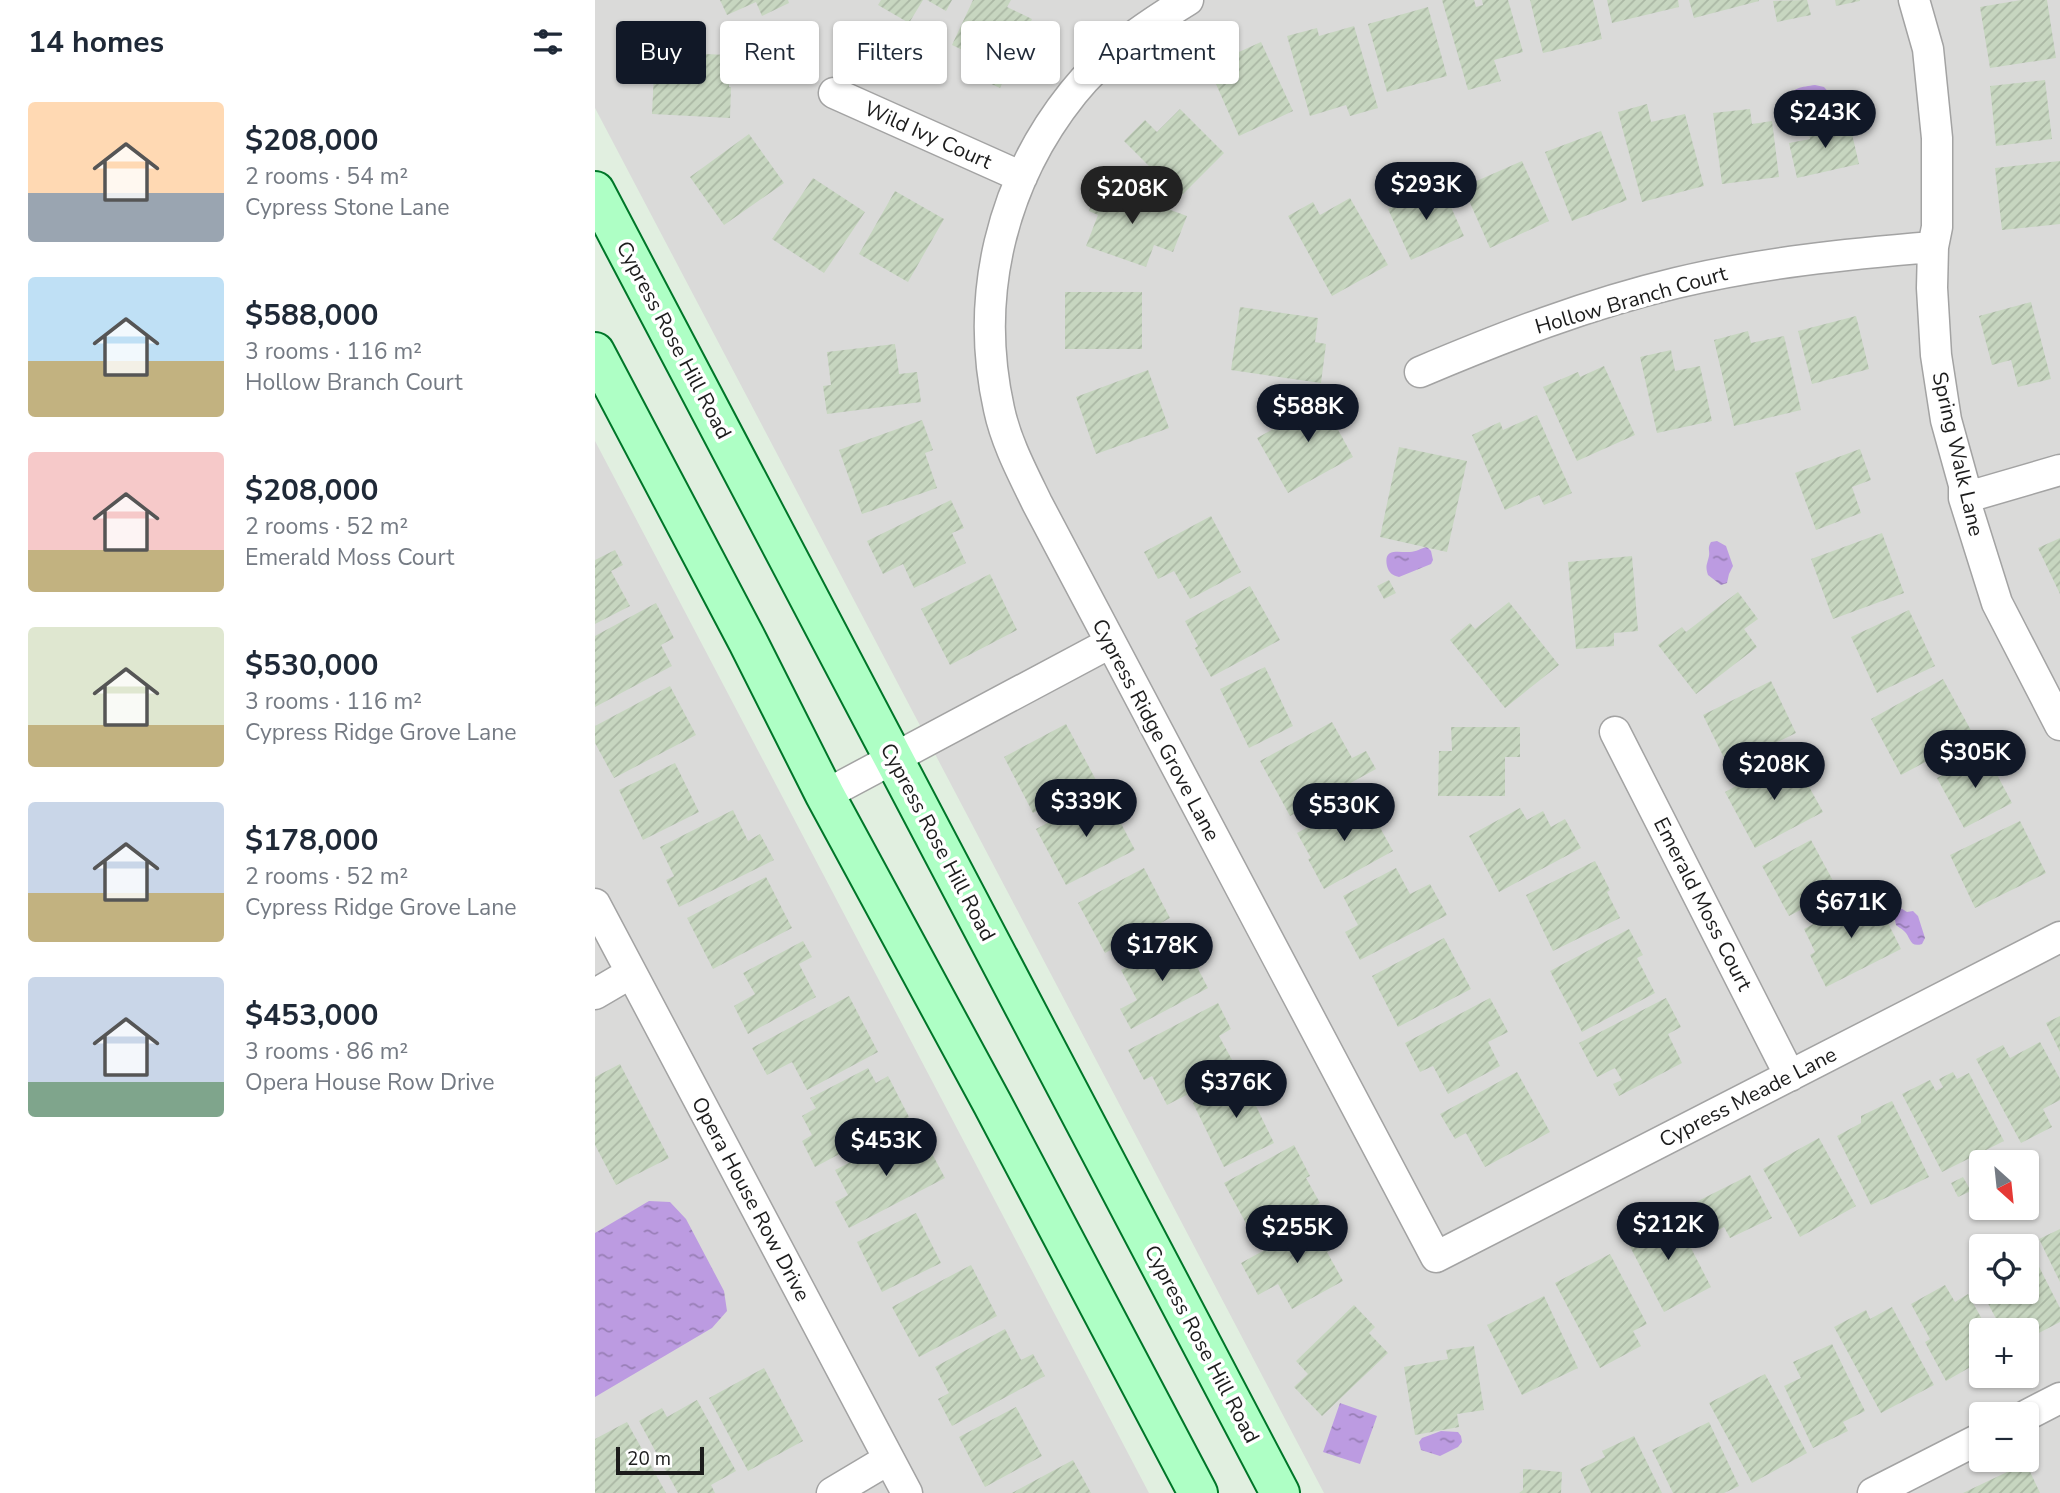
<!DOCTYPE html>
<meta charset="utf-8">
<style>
:root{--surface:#fff;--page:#f2f2f3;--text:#1f2937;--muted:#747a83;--accent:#111827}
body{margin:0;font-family:"Nunito Sans",sans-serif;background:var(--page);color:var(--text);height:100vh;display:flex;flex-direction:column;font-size:26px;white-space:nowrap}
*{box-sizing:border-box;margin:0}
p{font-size:23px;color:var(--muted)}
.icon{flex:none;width:38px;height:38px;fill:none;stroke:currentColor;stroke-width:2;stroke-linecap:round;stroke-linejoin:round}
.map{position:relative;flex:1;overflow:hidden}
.details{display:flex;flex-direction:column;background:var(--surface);width:595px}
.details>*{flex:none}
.banner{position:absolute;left:21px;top:21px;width:665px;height:63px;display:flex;gap:14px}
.needle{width:46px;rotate:153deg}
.fabs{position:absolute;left:1374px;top:1150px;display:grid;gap:14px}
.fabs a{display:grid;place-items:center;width:70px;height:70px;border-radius:7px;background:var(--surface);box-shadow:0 2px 5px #0004;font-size:35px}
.scale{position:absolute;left:21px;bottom:18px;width:88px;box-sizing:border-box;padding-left:7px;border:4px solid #1c1c1c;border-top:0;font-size:19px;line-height:24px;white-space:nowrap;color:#1c1c1c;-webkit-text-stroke:5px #fff;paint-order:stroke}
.price{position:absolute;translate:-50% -60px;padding:0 16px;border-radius:24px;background:var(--accent);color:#fff;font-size:23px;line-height:46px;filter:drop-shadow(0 2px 4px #0008)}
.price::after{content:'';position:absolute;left:50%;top:42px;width:21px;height:16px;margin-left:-10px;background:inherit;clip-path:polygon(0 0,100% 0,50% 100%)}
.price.current{background:#222;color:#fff}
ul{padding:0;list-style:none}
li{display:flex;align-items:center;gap:21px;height:175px;padding:0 28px}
li span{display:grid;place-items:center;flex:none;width:196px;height:140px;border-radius:7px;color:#555}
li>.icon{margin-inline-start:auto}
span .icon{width:84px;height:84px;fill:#fffc;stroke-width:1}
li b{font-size:30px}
h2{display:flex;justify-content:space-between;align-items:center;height:84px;padding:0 28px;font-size:30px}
.pill{padding:0 24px;border-radius:7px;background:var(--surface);box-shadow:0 2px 5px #0004;font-size:24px;line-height:63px}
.pill.current{background:var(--accent);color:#fff}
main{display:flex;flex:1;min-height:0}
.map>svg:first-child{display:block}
.residential{fill:#dadad9;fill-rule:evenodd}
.water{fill:url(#water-ripples)}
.building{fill:url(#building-hatch)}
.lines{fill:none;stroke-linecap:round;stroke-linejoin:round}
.minor-casing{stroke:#a3a3a3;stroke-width:33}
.secondary-casing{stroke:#007629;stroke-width:42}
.minor{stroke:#fff;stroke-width:30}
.secondary{stroke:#aeffc5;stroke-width:38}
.labels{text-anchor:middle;stroke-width:7;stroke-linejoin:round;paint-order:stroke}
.street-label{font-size:21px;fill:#1c1c1c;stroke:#fff}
</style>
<main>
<section class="details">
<h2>14 homes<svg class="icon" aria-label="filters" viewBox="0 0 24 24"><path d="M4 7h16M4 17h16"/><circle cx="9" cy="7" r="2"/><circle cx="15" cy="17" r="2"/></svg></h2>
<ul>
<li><span style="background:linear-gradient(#ffd9b3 65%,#9aa5b1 0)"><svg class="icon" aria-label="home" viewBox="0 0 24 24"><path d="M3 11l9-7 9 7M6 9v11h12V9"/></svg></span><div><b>$208,000</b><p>2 rooms · 54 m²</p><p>Cypress Stone Lane</p></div></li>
<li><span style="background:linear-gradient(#bfe0f5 60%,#c2b280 0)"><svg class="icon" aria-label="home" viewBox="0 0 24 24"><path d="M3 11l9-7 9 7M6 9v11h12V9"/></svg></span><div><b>$588,000</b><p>3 rooms · 116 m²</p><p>Hollow Branch Court</p></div></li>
<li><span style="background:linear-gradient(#f6c9c9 70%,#c2b280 0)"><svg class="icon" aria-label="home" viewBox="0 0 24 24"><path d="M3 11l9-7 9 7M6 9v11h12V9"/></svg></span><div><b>$208,000</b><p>2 rooms · 52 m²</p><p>Emerald Moss Court</p></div></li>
<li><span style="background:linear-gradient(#dfe7d0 70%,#c2b280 0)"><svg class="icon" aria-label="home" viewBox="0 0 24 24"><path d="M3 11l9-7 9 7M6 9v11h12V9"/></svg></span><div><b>$530,000</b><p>3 rooms · 116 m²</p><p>Cypress Ridge Grove Lane</p></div></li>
<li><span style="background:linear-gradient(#c9d6e8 65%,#c2b280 0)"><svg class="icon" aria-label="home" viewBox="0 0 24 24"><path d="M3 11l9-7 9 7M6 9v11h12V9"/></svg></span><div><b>$178,000</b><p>2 rooms · 52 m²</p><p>Cypress Ridge Grove Lane</p></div></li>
<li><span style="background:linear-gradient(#c9d6e8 75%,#7fa58c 0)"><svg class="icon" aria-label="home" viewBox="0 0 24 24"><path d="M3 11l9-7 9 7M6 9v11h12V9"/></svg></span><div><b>$453,000</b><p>3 rooms · 86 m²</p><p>Opera House Row Drive</p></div></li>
</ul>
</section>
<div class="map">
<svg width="1465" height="1493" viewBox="0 0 1465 1493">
<defs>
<pattern id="water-ripples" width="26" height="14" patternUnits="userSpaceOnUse" patternTransform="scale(1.75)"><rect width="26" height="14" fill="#bc9be1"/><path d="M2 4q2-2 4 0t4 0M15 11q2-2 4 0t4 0" fill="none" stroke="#987eb6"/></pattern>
<pattern id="building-hatch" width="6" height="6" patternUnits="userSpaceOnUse" patternTransform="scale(1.75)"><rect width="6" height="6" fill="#c7d6c0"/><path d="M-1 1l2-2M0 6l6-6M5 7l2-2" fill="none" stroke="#aab7a4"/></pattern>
</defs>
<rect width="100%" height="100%" fill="#e1efe0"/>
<!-- residential -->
<path class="residential" d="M0,0h1465v1493h-736l-729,-1385zM1386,1162h46v46h-46zM1386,1246h46v46h-46zM1386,1330h46v46h-46zM1386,1414h46v46h-46z
M0,441l554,1052h-554z"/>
<!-- water -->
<path class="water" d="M1220,85l9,2 7,8 -1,8 -24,7 -6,7h-5l-5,-5 1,-5 -3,-6c3,-14 14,-14 27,-16z
M1122,541l9,5 7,20 -4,8 -2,9 -6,2 -13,-10c-3,-9 -1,-10 1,-19 1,-6 -2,-7 2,-14z
M832,547l4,4 2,9 -2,4 -32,13c-7,-2 -10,-4 -12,-11 -4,-19 12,-13 23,-14 6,0 11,-4 17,-5z
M1304,907l8,5 6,-1 5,5 7,22 -3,6c-13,4 -11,-7 -18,-13 -3,-3 -6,-4 -8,-6l-2,-10z
M54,1201l21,1 16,17 38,72 3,20 -15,17 -117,69v-164z
M745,1403l37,13 -17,48 -37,-12z
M846,1431l17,1 3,4 1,6 -4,5 -18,9 -19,-6 -2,-8 3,-4z"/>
<!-- building -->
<path class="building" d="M125,0h68l1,3 -27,13 -6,-14 -29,13z
M286,0h42l-14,23 -31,-18z
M332,0h25l-6,11z
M378,0h38l-4,7 25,12 -32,69 -22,-10 8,-17 -34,-16z
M847,0h32l2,7 7,-2 -1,-5h26l15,52 -29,8 7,21 -33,9z
M935,0h63l9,39 -59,14z
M1012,0h71l1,7 -67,16z
M1094,0h70v1l-65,17z
M1212,0l4,15 -34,7 -4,-21z
M1240,0h25v1l-24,5z
M1426,0h26l9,58 -66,10 -10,-61z
M833,7l19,69 -60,16 -19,-68z
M759,26l24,82 -28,8 -4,-11 -36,11 -23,-80 30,-8 2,8z
M666,42l32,69 -54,25 -31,-70z
M60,52l74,3 -2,23h2v9h2l-1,31 -78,-4z
M1450,80l7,59 -56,7 -6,-60z
M1052,104l4,18 34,-8 19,72 -62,16 -24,-90z
M585,109l44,44 -44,44 -56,-56 21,-21 12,12z
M1155,109l2,15 20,-3 7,56 -57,7 -9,-71z
M1254,121l10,43 -62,14 -8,-35 21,-4 -2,-9z
M1006,131l26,69 -55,21 -27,-69z
M154,134l35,49 -60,42 -34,-48z
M927,161l27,60 -59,27 -27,-61z
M1465,161v63l-58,6 -7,-62z
M218,178l52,34 -41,61 -52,-34z
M504,184l88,32 -14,36 -19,-7 -8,22 -60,-21 12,-31 -9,-4z
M846,185l23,51 -53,24 -23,-51z
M300,191l49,28 -36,63 -49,-28z
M755,198l38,67 -56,31 -44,-80 25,-14 7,13z
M470,292h77v57h-77z
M1436,302l20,77 -33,8 -7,-27 -19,5 -13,-49z
M645,307l78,11 -3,24 11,2 -5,39 -90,-13z
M1261,316l13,53 -57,15 -14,-53z
M1153,331l3,12 33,-7 17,74 -67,16 -20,-86z
M300,344l4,30 18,-2 4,30 -94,12 -4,-28 8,-1 -4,-33z
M1076,350l4,21 25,-5 12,55 -55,12 -17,-76z
M1009,366l31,69 -58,26 -34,-74 35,-15 2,5z
M553,370l21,58 -73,26 -20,-57z
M743,393l14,25 -16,8 17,31 -65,36 -31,-55z
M942,415l35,78 -28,12 -5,-10 -34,15 -33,-75 28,-13 3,8z
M327,420l11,30 -8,3 12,35 -75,26 -23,-64z
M804,447l68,14 -20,91 -67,-15z
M1265,449l11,31 -19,7 9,26 -45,17 -21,-57z
M356,500l13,28 -12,5 14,30 -52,25 -11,-24 -20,10 -16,-33z
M616,516l30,56 -51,27 -16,-28 -16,8 -14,-27z
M1287,533l22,60 -71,26 -22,-60z
M1465,538v56l-22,-46z
M20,550l8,15 -12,6 19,35 -35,18v-64z
M1037,556l6,75 -24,2v13l-38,3 -8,-87z
M395,574l27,56 -67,35 -29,-56z
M794,580l7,13 -12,6 -7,-13z
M655,586l30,54 -69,37 -16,-29 3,-2 -13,-25z
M1143,592l20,27 -14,10 13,18 -61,47 -38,-49 24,-18 4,5z
M914,602l50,63 -54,43 -55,-68 20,-17 5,6z
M61,603l18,35 -13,7 11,21 -77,41v-71z
M1314,610l26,56 -58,27 -26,-56z
M670,667l28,59 -44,22 -29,-59z
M1348,679l31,57 -73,39 -30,-56z
M1176,681l25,52 -68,33 -25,-51z
M75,686l26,49 -82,43 -19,-35v-17z
M737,722l20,36 14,-7 10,18 -86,47 -30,-55z
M471,724l30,56 -63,33 -29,-56z
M856,727h69v30h-15v39h-67l1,-45h13z
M1390,752l27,51 -48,25 -27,-50z
M1197,756l31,56 -68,36 -30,-56z
M80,763l24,49 -56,28 -24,-50z
M510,793l30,57 -69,35 -30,-56z
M768,797l30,54 -69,38 -16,-30 3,-1 -14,-25z
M925,808l7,12 16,-9 8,16 14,-8 16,29 -82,44 -30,-56z
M138,810l15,31 12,-7 14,26 -95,47 -13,-27 8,-4 -14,-29z
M1425,821l26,52 -71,35 -25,-53z
M1216,840l27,50 -49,26 -27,-50z
M1000,861l15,29 -3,2 13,26 -67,33 -27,-56z
M549,868l26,50 -65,35 -27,-50z
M801,868l14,26 20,-10 17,31 -87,45 -15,-28 13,-7 -15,-29z
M171,877l26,51 -79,41 -26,-51z
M1278,893l28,56 -75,38 -16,-32 5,-3 -11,-23z
M1034,929l14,26 -6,3 18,35 -73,39 -32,-61z
M587,938l26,50 -77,41 -11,-20 17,-9 -16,-30z
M849,938l27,51 -73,38 -26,-51z
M208,941l9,16 -13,7 17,33 -68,37 -14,-28 21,-12 -12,-21z
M254,996l29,56 -71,38 -15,-28 -25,13 -15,-27z
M895,998l18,34 -20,10 12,24 -52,28 -15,-28 -13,6 -15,-29z
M1071,998l15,29 -13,7 14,29 -63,33 -6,-12 9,-4 -7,-12 -18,9 -18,-34z
M623,1003l13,26 -12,7 18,33 -70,36 -15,-29 -8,4 -16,-30z
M1465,1016v36l-14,-29z
M1445,1042l20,37v21l-17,9 9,18 -31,16 -45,-84 27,-14 7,13z
M25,1064l49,94 -53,27 -21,-40v-68z
M273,1068l8,15 12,-7 21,41 -94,50 -13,-26 10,-6 -10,-19 14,-8 -6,-10z
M922,1072l33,60 -65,35 -19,-34 -11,6 -15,-25z
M1358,1072l4,7 12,-6 35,68 -62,31 -40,-78 28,-14 6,11 7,-4 -4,-8z
M660,1073l13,27 -12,6 18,37 -50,24 -31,-64z
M1297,1101l37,76 -58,28 -34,-69 24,-13v-7z
M316,1131l10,19 7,-4 17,32 -96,50 -14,-26 13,-7 -13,-25z
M1224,1138l37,68 -56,31 -37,-68z
M699,1145l16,31 -4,2 14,25 -66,35 -30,-55z
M1155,1175l22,43 -42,20 -6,-11 -16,8 -16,-31z
M1368,1177l8,14 -13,6 -7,-14z
M321,1213l25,50 -59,29 -25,-50z
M1078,1213l38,74 -47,25 -39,-75z
M730,1217l15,28 -13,7 16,29 -51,28 -14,-25 -20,11 -17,-32z
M1465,1229v53l-21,-43z
M1435,1249l30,59v14l-33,17v-9h-25l-20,-38h45v-41z
M1015,1254l37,70 -14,7 8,15 -41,22 -45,-85z
M1386,1260v30l-12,-23z
M376,1265l26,51 -78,41 -27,-50z
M1350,1285l10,17 13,-8 20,36h-7v31l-35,20 -21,-39 5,-3 -19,-35z
M949,1296l34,72 -56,27 -35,-70z
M759,1305l21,22 -6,6 19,20 -66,63 -28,-29 14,-13 -12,-13z
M1297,1307l42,78 -53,28 -47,-86 32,-17 4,9z
M410,1329l16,31 12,-6 12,22 -93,50 -14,-27 11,-6 -14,-26z
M1237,1344l33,67 -22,11 5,9 -35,17 -29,-62 17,-8 -8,-16z
M879,1346l10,64 -27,4 2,13 -44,8 -11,-68 44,-8 -2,-9z
M169,1368l39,73 -55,30 -39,-73z
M1170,1374l42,79 -55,30 -43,-80z
M102,1400l39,71 -25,14 4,8h-37l-39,-72 23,-13 5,9z
M421,1407l26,49 -57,31 -26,-50z
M32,1422l39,71h-71v-54z
M1114,1422l30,64 -15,7h-51l-21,-43z
M1039,1436l28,57h-71l-11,-24 25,-12 -3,-6z
M478,1460l18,33h-79z
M1431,1463l14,30h-77z
M928,1469l39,3 -1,21h-42l4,-3z"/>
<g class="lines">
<!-- minor casing -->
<g class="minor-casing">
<path id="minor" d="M593,0c-42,26 -84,54 -115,93 -72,90 -99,204 -74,316 7,33 23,63 38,94l399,754 624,-320
M1319,0l14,49 9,89v89l-4,20 -1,41 4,67 10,65 18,65v13l33,105 63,122
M239,93l188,84
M825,372c83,-35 168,-68 256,-89 84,-20 170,-29 257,-36
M1369,498l96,-28
M1020,732l175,344
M230,795l285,-152
M0,904l312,589
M0,994l36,-21
M1432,1415l33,-17
M237,1493l57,-34
M1278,1493l108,-55"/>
</g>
<!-- secondary casing -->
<g class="secondary-casing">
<path id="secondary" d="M0,191l685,1302
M0,352l153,290 77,153 167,308 206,390"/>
</g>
<!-- minor -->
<use href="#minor" class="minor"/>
<!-- secondary -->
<use href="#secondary" class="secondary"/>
</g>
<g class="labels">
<!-- street labels -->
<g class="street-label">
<text transform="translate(333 135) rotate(24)" y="7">Wild Ivy Court</text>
<text transform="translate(1036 300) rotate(-16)" y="7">Hollow Branch Court</text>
<text transform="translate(79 340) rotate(62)" y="7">Cypress Rose Hill Road</text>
<text transform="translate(1363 454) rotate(77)" y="7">Spring Walk Lane</text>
<text transform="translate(561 730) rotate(62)" y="7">Cypress Ridge Grove Lane</text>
<text transform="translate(343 842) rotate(62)" y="7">Cypress Rose Hill Road</text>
<text transform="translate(1108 904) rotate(63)" y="7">Emerald Moss Court</text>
<text transform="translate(1153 1097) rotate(-27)" y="7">Cypress Meade Lane</text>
<text transform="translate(156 1199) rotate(62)" y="7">Opera House Row Drive</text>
<text transform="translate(607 1344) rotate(62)" y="7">Cypress Rose Hill Road</text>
</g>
</g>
</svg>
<div class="fabs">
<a><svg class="needle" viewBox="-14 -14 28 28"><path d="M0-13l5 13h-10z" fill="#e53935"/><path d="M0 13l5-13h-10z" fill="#747a83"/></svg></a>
<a><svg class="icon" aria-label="locate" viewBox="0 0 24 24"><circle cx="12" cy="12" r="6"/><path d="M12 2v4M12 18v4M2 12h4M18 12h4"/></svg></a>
<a>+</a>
<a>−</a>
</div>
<div class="scale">20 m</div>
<b class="price" style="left:1230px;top:150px">$243K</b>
<b class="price" style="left:831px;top:222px">$293K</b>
<b class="price current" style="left:537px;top:226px">$208K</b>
<b class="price" style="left:713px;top:444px">$588K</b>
<b class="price" style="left:1380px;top:790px">$305K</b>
<b class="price" style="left:1179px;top:802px">$208K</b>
<b class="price" style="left:491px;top:839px">$339K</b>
<b class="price" style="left:749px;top:843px">$530K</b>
<b class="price" style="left:1256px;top:940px">$671K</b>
<b class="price" style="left:567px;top:983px">$178K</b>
<b class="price" style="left:641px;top:1120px">$376K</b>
<b class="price" style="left:291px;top:1178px">$453K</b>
<b class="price" style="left:1073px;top:1262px">$212K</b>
<b class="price" style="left:702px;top:1265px">$255K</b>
<div class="banner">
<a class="pill current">Buy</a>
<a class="pill">Rent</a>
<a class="pill">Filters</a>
<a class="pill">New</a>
<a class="pill">Apartment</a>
</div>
</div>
</main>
